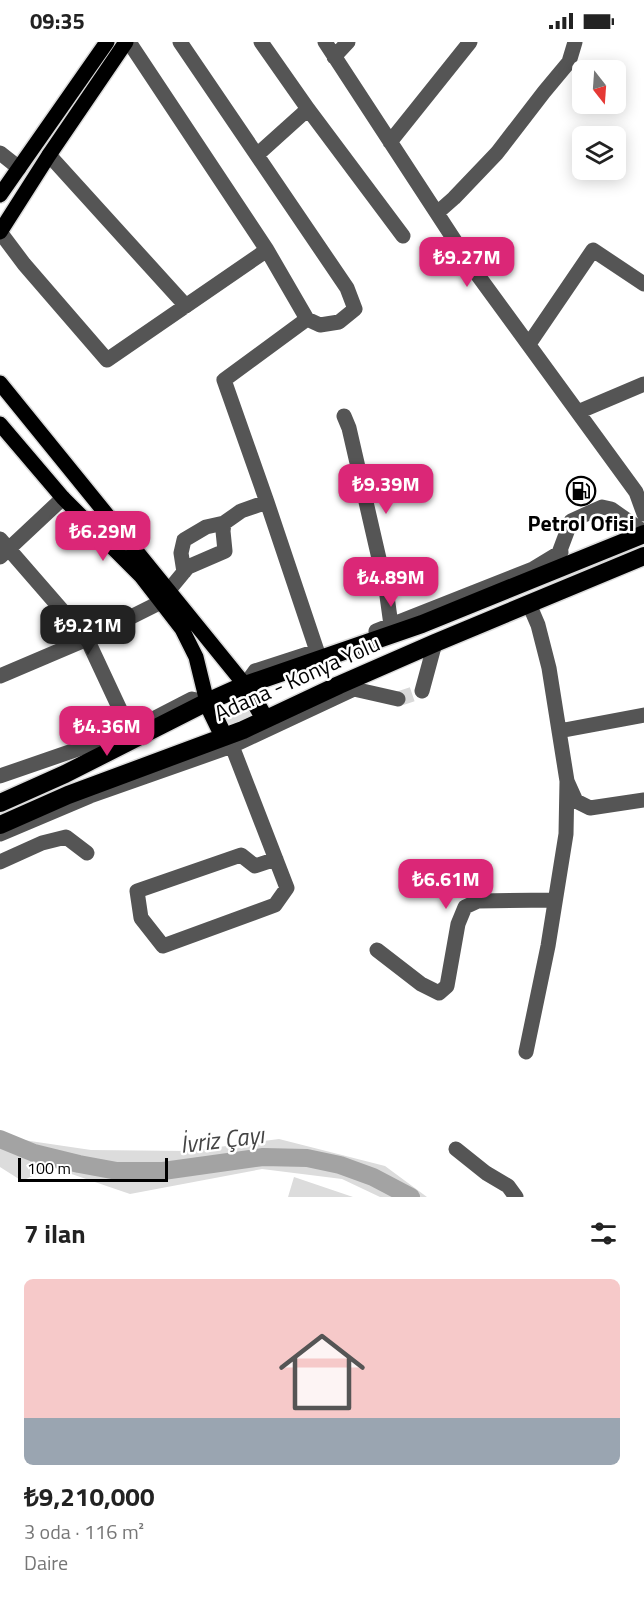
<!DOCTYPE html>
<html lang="tr">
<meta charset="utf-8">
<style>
:root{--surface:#fff;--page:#f6f6f6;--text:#222;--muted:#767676;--accent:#db2777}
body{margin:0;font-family:"Titillium Web",sans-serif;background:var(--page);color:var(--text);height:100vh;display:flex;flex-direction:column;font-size:22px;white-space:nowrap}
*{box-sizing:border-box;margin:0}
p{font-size:20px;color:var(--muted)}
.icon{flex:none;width:33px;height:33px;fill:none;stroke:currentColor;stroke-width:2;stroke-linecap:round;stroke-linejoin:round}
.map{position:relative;height:1155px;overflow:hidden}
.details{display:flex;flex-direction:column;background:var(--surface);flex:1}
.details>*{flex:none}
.needle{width:39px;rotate:163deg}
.controls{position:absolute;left:572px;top:18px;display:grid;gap:12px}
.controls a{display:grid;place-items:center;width:54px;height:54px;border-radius:9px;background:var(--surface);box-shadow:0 3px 15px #0003;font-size:30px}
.scale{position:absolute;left:18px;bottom:15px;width:150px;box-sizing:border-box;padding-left:6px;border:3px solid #000;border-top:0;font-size:16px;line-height:21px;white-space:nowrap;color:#000;-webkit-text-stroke:4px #fff;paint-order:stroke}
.price{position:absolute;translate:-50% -51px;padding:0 14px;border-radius:12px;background:var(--accent);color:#fff;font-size:20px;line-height:39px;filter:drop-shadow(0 2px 3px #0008)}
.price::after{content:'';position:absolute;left:50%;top:36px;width:18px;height:14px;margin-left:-9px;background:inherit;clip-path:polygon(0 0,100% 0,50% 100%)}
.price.on{background:#222;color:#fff}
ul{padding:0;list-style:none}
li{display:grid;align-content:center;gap:12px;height:318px;padding:0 24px}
li span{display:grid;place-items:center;height:186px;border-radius:9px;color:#555}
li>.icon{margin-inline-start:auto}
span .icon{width:108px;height:108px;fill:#fffc;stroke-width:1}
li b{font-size:26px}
h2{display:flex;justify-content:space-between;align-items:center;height:72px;padding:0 24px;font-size:26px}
.status{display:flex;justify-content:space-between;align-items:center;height:42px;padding:0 30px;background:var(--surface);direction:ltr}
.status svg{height:16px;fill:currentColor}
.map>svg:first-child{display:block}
.green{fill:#dcdcdc}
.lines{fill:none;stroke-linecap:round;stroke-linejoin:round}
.river{stroke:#a3a3a3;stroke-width:18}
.minor-tunnel{stroke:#d9d9d9;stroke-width:15;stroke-dasharray:15 8;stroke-linecap:butt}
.major-casing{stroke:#dbdbdb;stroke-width:18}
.highway-casing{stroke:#dbdbdb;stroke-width:21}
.minor{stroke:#555;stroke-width:15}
.major{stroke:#000;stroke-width:15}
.highway{stroke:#000;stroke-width:18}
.labels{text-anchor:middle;stroke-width:5;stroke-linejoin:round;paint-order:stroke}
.poi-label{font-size:22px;font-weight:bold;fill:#000;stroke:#fff}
.street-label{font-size:22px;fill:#000;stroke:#fff}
.water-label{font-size:24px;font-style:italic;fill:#444;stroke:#fff}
</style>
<div class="status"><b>09:35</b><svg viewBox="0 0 49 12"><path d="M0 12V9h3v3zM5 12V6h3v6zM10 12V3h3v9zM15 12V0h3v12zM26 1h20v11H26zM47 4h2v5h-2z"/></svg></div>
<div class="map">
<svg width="644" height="1155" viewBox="0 0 644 1155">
<rect width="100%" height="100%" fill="#fff"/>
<!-- green -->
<path class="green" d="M224 671a13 13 0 1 1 26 0a13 13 0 1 1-26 0Z
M0,1093l3,2 88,13 98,1 90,-12 106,27 42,31h-47l-38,-18 -80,-10 -132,25 -79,-27 -29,14 -22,-14z
M294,1135l59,20h-65z"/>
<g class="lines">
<!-- river -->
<path class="river" d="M0,1097l34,14 45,11 38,7h46l100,-14 44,1 33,7 33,12 38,20"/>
<!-- minor-tunnel -->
<path class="minor-tunnel" d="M398,657l24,-8"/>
<!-- major casing -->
<g class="major-casing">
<path id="major" d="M0,153l107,-153
M0,190l49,-77 77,-113
M0,341l245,302
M0,382l63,74 78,78 41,53 14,28 11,45"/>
</g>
<!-- highway casing -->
<g class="highway-casing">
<path id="highway" d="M245,643l20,34
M207,660l17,35
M0,761l65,-29 142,-72 38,-17 177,-61 222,-90
M0,783l68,-30 175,-65 96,-45 96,-42 209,-87"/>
</g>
<!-- minor -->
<path class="minor" d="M129,0l138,208 40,69
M180,0l167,246 8,21 -16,13 -19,3 -13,-6 -83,61 43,122 50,149
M261,0l47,67 95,127
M325,0l149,228 162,222 8,22
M334,15l14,-15
M390,100l80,-100
M0,111l19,15
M49,113l137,151
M257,113l51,-46
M437,171l17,-15 43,-45 47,-61 25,-30 6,-20
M0,190l24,32 83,96 160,-110
M529,302l64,-94 51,34
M578,370l66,-28
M344,374l5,12 37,161 5,36
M0,497l87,100 43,92
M0,515l63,-59
M556,519l15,-40 31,-14 9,2 33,23
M184,530l-3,-19 3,-13 22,-13 18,-4
M169,548l19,-23 37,-16 -2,-20 1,-8 17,-12 26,-9
M529,562l9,21 11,43 18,113 9,20 14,7 54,-8
M376,589l157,-62 28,-17
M0,634l87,-37 74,-37
M245,643l10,-14 62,-20
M345,645l53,12
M422,649l13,-48
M559,689l85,-16
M232,704l55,142 -12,17 -112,41 -22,-28 -4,-27 104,-36 14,11 21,-7
M0,734l130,-45 62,-32 15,3
M0,792l90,-38 142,-50 122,-57
M0,820l42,-19 24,-6 21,16
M377,908l44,34 18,9 8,-7 11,-62 7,-17 13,-6 77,-1
M526,1010l22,-106 18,-112 1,-53
M456,1107l30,24 22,13 8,11"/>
<!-- major -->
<use href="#major" class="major"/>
<!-- highway -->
<use href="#highway" class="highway"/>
</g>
<!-- icons -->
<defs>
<g id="fuel-ring" transform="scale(1.5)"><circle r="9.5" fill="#fff" stroke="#000" stroke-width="1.5"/><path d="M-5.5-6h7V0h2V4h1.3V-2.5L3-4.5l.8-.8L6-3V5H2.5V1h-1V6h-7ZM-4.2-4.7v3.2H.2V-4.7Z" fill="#000"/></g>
</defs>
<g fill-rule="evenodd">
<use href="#fuel-ring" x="581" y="449"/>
</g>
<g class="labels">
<!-- poi labels -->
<g class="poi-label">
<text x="581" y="489">Petrol Ofisi</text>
</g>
<!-- street labels -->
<g class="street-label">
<text transform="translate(297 636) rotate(-24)" y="8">Adana - Konya Yolu</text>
</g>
<!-- water labels -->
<g class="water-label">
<text transform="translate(222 1098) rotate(-7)" y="8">İvriz Çayı</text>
</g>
</g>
</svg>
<div class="controls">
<a><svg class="needle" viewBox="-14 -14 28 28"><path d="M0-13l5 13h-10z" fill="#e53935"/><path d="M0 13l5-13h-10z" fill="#767676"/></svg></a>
<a><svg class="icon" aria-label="layers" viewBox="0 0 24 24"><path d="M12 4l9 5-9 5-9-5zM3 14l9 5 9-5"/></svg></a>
</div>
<div class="scale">100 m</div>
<b class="price" style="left:467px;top:246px">₺9.27M</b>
<b class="price" style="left:386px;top:473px">₺9.39M</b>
<b class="price" style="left:103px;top:520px">₺6.29M</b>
<b class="price" style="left:391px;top:566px">₺4.89M</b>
<b class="price on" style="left:88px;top:614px">₺9.21M</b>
<b class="price" style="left:107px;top:715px">₺4.36M</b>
<b class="price" style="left:446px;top:868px">₺6.61M</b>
</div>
<section class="details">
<h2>7 ilan<svg class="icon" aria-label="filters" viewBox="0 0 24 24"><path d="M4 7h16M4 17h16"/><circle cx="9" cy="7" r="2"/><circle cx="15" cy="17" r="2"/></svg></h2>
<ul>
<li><span style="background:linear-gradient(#f6c9c9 75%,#9aa5b1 0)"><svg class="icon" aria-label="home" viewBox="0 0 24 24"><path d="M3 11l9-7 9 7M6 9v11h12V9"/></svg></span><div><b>₺9,210,000</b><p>3 oda · 116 m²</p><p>Daire</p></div></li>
</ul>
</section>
